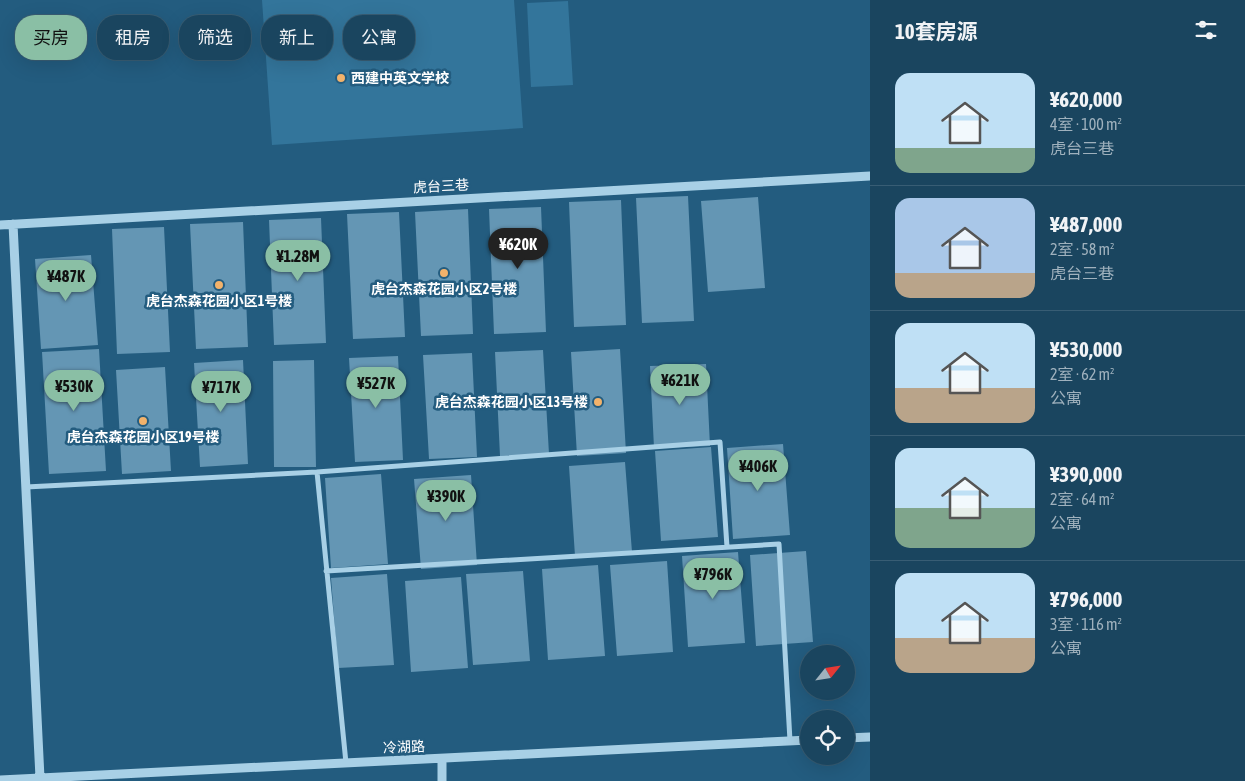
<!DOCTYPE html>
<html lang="zh">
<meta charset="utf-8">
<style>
:root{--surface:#1a455f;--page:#274f68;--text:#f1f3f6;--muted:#9fb1bd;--line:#385d74;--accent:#8abfa5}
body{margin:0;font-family:"Asap Condensed","Noto Sans SC",sans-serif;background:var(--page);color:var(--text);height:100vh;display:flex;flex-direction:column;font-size:19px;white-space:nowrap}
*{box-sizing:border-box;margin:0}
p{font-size:16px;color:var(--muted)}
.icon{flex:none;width:28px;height:28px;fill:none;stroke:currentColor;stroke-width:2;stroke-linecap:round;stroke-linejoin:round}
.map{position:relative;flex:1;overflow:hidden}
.sheet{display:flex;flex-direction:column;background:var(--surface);width:375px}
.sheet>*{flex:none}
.guide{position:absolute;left:15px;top:15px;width:475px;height:45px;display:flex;gap:10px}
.needle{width:32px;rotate:60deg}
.fabs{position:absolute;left:800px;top:645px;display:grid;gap:10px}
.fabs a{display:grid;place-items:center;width:55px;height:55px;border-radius:50%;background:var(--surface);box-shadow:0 5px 20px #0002,0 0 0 1px var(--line);font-size:25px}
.price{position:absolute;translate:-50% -42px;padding:0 11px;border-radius:18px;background:var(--accent);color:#111;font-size:16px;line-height:32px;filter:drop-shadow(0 1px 2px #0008)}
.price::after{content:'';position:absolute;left:50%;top:30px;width:15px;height:11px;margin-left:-8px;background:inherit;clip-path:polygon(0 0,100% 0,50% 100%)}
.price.active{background:#222;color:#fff}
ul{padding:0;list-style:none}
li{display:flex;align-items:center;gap:15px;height:125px;padding:0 25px}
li+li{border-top:1px solid var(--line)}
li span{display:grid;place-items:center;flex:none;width:140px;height:100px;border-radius:15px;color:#555}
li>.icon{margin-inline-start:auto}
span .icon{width:60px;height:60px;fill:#fffc;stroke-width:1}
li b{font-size:21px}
h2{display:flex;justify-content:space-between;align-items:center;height:60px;padding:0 25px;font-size:21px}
.pill{padding:0 18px;border-radius:20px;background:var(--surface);box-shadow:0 5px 20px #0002,0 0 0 1px var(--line);font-size:18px;line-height:45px}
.pill.active{background:var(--accent);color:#111}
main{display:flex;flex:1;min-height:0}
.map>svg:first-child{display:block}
.green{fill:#33759b}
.building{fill:#6496b4}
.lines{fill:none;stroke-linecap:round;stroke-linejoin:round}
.minor{stroke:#a8d0e6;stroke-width:5}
.tertiary{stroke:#a8d0e6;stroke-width:9}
.poi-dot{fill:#f2b26b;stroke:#235c7f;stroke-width:2}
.labels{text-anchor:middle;stroke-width:5;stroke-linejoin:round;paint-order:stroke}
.poi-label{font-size:14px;font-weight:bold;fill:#fff;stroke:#235c7f}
.street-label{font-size:14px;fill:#fff;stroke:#235c7f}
</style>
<main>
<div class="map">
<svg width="870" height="781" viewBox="0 0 870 781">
<rect width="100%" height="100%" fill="#235c7f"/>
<!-- green -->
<path class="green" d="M262,0h252l9,128 -251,17z
M568,1l5,84 -42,2 -4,-84z"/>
<!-- building -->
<path class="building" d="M688,196l6,125 -52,2 -6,-125z
M758,197l7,91 -57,4 -7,-91z
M621,200l5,125 -52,2 -5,-125z
M541,207l5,125 -52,2 -5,-125z
M468,209l5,125 -52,2 -6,-124z
M399,212l6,125 -52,2 -6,-125z
M321,218l5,125 -52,2 -5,-125z
M243,222l5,125 -52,2 -6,-125z
M164,227l6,125 -53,2 -5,-125z
M91,255l7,90 -57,4 -6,-90z
M99,349l7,122 -57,3 -7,-122z
M620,349l6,104 -49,3 -6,-104z
M543,350l6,104 -49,2 -5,-104z
M472,353l5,104 -48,2 -6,-104z
M398,356l5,104 -48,2 -6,-104z
M243,360l5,104 -48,3 -6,-104z
M314,360l2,107h-42l-1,-106z
M706,364l4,82 -56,2 -4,-82z
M165,367l6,104 -49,3 -6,-104z
M783,444l7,91 -57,4 -6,-91z
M711,447l7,90 -57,4 -6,-90z
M625,462l7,90 -57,4 -6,-90z
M381,474l7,90 -57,4 -6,-90z
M471,475l6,90 -56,4 -7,-90z
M806,551l7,91 -57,4 -6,-91z
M738,552l7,91 -57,4 -6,-91z
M667,561l6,91 -56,4 -7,-91z
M598,565l7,91 -57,4 -6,-91z
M523,571l7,90 -57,4 -7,-91z
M387,574l7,91 -56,3 -7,-90z
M461,577l7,91 -57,4 -6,-91z"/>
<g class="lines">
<!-- minor -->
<path class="minor" d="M317,472l403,-30 7,105
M26,487l291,-15 29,291
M326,571l453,-27 11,197"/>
<!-- tertiary -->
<path class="tertiary" d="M13,224l27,554
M0,225l870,-49
M846,738l24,-1
M442,759v22
M0,780l809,-40"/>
</g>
<!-- markers -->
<g class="poi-dot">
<circle cx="341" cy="78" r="5"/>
<circle cx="444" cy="273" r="5"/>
<circle cx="219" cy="285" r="5"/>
<circle cx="598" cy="402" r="5"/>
<circle cx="143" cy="421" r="5"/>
</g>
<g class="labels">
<!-- poi labels -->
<g class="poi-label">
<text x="351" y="83" text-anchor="start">西建中英文学校</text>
<text x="444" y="294">虎台杰森花园小区2号楼</text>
<text x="219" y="306">虎台杰森花园小区1号楼</text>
<text x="588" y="407" text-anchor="end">虎台杰森花园小区13号楼</text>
<text x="143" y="442">虎台杰森花园小区19号楼</text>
</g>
<!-- street labels -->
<g class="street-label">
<text transform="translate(441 186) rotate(-3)" y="5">虎台三巷</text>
<text transform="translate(404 747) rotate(-3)" y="5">冷湖路</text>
</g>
</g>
</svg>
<div class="fabs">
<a><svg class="needle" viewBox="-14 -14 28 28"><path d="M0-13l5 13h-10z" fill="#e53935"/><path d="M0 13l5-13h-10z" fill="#9fb1bd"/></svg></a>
<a><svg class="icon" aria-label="locate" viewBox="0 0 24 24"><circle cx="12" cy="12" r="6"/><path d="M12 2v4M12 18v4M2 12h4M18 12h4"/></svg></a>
</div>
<b class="price active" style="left:518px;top:270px">¥620K</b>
<b class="price" style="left:298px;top:282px">¥1.28M</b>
<b class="price" style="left:66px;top:302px">¥487K</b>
<b class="price" style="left:680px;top:406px">¥621K</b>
<b class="price" style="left:376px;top:409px">¥527K</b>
<b class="price" style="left:74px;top:412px">¥530K</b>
<b class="price" style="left:221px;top:413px">¥717K</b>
<b class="price" style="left:758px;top:492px">¥406K</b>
<b class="price" style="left:446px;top:522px">¥390K</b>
<b class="price" style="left:713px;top:600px">¥796K</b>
<div class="guide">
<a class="pill active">买房</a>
<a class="pill">租房</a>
<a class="pill">筛选</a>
<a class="pill">新上</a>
<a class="pill">公寓</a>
</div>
</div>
<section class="sheet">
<h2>10套房源<svg class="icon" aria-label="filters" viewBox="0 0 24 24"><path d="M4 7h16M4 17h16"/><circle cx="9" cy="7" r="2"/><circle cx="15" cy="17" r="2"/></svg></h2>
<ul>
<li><span style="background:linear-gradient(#bfe0f5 75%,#7fa58c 0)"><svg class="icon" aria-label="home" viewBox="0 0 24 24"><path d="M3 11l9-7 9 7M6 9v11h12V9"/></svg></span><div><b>¥620,000</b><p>4室 · 100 m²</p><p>虎台三巷</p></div></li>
<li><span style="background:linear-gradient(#a9c7e8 75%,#b9a48a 0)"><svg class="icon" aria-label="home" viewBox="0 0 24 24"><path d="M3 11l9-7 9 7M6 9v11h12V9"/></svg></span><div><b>¥487,000</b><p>2室 · 58 m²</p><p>虎台三巷</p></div></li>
<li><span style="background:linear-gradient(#bfe0f5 65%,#b9a48a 0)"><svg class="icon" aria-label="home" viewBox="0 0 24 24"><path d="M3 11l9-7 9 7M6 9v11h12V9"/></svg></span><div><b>¥530,000</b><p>2室 · 62 m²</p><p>公寓</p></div></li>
<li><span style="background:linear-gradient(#bfe0f5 60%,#7fa58c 0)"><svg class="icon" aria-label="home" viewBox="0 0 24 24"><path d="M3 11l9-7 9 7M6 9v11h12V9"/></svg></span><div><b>¥390,000</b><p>2室 · 64 m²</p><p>公寓</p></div></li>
<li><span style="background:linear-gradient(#bfe0f5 65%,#b9a48a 0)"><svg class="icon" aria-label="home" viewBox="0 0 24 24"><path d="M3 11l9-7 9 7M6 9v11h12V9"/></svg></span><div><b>¥796,000</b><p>3室 · 116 m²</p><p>公寓</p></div></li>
</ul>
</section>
</main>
